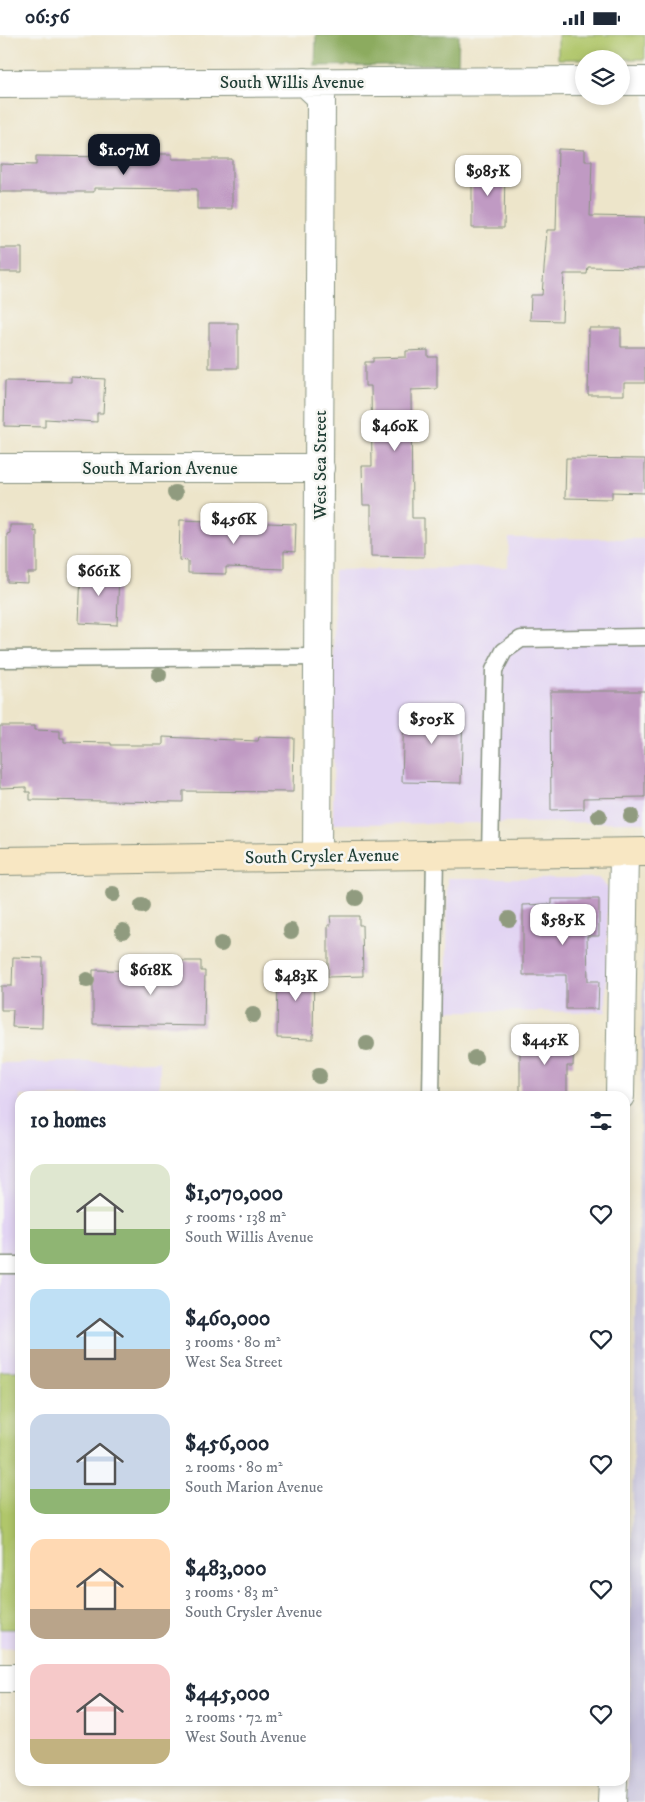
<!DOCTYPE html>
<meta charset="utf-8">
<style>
:root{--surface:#fff;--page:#f6f6f7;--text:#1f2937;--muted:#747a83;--accent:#111827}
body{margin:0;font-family:"IM FELL DW Pica",serif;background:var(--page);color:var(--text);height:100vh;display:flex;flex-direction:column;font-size:19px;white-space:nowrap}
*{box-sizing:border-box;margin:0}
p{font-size:16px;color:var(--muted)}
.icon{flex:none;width:28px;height:28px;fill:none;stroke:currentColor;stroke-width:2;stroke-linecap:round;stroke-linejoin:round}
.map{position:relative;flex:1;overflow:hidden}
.sheet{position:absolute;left:15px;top:1056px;width:615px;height:695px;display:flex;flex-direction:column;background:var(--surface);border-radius:15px;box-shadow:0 2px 8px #0003}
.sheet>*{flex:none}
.buttons{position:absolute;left:575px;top:15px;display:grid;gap:10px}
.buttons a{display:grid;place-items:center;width:55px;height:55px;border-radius:50%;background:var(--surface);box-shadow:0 2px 8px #0003;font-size:25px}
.price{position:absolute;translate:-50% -42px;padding:0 11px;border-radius:10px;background:#fff;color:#222;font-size:16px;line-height:32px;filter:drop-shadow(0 1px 2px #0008)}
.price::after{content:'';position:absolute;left:50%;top:30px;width:15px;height:11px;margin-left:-8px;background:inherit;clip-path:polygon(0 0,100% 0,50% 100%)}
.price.selected{background:var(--accent);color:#fff}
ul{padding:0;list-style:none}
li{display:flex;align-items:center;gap:15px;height:125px;padding:0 15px}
li span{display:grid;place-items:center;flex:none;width:140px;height:100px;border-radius:15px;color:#555}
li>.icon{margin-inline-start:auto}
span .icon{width:60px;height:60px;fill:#fffc;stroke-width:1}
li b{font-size:21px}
h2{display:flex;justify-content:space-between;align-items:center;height:60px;padding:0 15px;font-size:21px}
.status{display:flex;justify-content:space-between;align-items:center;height:35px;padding:0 25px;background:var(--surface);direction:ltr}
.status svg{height:14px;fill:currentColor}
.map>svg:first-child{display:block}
.built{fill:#e2d4f3}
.industrial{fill:#c5c0da}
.green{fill:#b0c66a;stroke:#68824f}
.forest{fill:#8cab5e;stroke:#567449}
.building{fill:#c09ac3}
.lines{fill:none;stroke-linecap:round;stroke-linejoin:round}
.lane-casing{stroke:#86917f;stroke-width:19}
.street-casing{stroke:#86917f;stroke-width:30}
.secondary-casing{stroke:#86917f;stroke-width:30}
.lane{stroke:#fff;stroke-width:16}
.street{stroke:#fff;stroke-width:28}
.secondary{stroke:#f8e7c3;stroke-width:28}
.tree{fill:#909b7f}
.labels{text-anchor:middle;stroke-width:5;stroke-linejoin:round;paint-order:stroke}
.street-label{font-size:18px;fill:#1f3d34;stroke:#f6f6f2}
</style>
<div class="status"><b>06:56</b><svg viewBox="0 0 49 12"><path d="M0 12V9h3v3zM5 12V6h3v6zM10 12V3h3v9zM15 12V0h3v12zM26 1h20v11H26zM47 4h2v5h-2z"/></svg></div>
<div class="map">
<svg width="645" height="1767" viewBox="0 0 645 1767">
<rect width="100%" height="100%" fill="#f6f6f2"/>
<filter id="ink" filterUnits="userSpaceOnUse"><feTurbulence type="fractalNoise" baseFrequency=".02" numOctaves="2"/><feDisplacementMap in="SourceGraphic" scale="10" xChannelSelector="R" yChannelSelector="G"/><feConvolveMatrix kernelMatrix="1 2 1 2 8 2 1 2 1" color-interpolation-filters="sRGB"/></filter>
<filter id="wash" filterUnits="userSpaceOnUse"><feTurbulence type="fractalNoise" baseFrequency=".0096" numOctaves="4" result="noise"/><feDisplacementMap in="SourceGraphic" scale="20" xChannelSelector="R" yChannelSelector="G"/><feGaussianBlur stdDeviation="1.12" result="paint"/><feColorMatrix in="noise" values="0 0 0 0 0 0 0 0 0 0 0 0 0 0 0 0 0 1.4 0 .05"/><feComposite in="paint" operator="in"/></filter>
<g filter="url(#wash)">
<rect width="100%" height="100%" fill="#ede5ca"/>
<!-- built -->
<path class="built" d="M509,503l136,1v283l-312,2 1,-254 174,-3z
M448,843h150l10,10 -2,124 -160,-1z
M160,1026l-1,35h-139v551l-20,1v-585z"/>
<!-- industrial -->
<path class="industrial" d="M645,859v908h-18l7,-389z"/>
<!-- green -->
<path class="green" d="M558,0h87v24h-87z
M0,1336h20v258h-20z"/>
<!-- forest -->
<path class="forest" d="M316,0h143l-1,29 -143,2z"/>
<g id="blocks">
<!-- building -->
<path class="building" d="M558,114l27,1v11h7l-2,55 55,1v51l-57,-1 -1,7h-23l-2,47 -32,-1 1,-25h11l5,-65h9z
M116,119h56v5h60v50h-35v-20l-103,-1v4h-94v-28l36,1v-9l80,1z
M472,131h33l-1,62h-32z
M0,213h22v24h-22z
M209,288h29v45h-29z
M589,293h32v19h24v36h-21v12h-36z
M428,315v7h9v32l-26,1 1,128h12v39l-53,-1v-51h-8l-1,-39h10l-1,-80h-6v-24h8v-4l33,-1v-6z
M71,342l34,2 -2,34h-6v9l-52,-3v8l-41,-1 1,-45 66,1z
M566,423l79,1v34l-33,-1v7l-47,-1z
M180,485l116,4 -1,28 -11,-1v18l-58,-2v7l-38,-1v-12l-9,-1z
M10,490h24v7l3,-1v42h-9v10l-21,-1v-48l3,-1z
M81,535l38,2 -2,53 -38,-2z
M550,656h95v106l-61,1v11l-33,1z
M404,672l59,1 -2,75 -59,-1z
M0,691h35v4l25,1v7h4v4l47,1v2h52v-8l95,4 1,-4 35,1 -1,54 -110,-1v11l-153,-2v-8h-4v-5l-26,1z
M552,864h47v37h-12l1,45h11l-1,28h-32v-34h-43v-70l29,-1z
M330,881h29v9h3l1,51 -35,1v-52h3z
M13,922l30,1 -1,70 -30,-1 1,-17h-12v-24h11z
M168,926h33v10h4l-1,55 -111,-2v-54l70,1 4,-2z
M281,930h33l-1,74 -36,-1 1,-67h3z
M529,1002h45l-1,29h-6v30h-47v-57h9z"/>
</g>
</g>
<g filter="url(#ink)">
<use href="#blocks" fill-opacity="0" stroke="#86917f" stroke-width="1"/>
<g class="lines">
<!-- lane casing -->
<g class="lane-casing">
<path id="lane" d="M0,624l319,-2
M490,819l4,-184 10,-19 17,-12 124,-2
M431,1061l4,-241
M0,1230h20"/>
</g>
<!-- street casing -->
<g class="street-casing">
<path id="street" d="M621,46h24
M305,47l16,15 -4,759
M0,49l584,-3
M0,433h320
M620,1061l4,-243
M0,1643h20
M612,1767l1,-21"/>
</g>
<!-- secondary casing -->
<g class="secondary-casing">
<path id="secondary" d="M0,826l645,-9"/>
</g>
<!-- lane -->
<use href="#lane" class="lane"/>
<!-- street -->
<use href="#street" class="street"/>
<!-- secondary -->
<use href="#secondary" class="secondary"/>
</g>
<!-- trees -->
<g class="tree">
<circle cx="175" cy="458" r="8"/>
<circle cx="159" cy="640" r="8"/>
<circle cx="599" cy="781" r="8"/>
<circle cx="631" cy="781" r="8"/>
<circle cx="113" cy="859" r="8"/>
<circle cx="356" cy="863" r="8"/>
<circle cx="142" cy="871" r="8"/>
<circle cx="509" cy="884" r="8"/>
<circle cx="123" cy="896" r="8"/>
<circle cx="291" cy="896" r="8"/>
<circle cx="221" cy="909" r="8"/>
<circle cx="87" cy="945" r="8"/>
<circle cx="253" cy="980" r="8"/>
<circle cx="367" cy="1009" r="8"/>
<circle cx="475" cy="1023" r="8"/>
<circle cx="319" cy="1041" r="8"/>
</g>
</g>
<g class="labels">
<!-- street labels -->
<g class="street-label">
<text x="292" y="53">South Willis Avenue</text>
<text transform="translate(320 430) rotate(-90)" y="6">West Sea Street</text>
<text x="160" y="439">South Marion Avenue</text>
<text transform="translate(322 821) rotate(-1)" y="6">South Crysler Avenue</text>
</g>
</g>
</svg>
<div class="buttons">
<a><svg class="icon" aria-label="layers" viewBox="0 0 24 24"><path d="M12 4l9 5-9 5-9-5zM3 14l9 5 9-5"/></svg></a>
</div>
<b class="price selected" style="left:124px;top:141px">$1.07M</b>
<b class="price" style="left:488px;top:162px">$985K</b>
<b class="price" style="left:395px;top:417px">$460K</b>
<b class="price" style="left:234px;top:510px">$456K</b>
<b class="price" style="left:99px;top:562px">$661K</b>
<b class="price" style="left:432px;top:710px">$505K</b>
<b class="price" style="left:563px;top:911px">$585K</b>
<b class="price" style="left:151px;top:961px">$618K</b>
<b class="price" style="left:296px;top:967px">$483K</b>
<b class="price" style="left:545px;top:1031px">$445K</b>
<section class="sheet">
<h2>10 homes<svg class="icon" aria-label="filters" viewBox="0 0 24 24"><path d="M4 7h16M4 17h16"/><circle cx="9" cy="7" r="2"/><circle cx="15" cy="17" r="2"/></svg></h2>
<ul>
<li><span style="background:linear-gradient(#dfe7d0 65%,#8fb573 0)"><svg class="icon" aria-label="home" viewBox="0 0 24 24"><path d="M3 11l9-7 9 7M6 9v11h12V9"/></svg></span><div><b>$1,070,000</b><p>5 rooms · 138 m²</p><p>South Willis Avenue</p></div><svg class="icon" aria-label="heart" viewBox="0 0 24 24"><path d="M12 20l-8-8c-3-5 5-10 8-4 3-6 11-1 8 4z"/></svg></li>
<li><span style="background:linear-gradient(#bfe0f5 60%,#b9a48a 0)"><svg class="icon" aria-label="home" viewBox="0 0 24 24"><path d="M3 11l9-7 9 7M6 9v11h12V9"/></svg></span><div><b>$460,000</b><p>3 rooms · 80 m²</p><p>West Sea Street</p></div><svg class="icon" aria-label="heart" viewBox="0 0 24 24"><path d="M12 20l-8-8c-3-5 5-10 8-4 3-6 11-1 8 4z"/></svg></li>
<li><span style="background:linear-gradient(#c9d6e8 75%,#8fb573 0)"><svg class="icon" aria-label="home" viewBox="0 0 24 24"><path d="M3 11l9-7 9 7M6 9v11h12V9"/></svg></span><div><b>$456,000</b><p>2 rooms · 80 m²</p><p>South Marion Avenue</p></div><svg class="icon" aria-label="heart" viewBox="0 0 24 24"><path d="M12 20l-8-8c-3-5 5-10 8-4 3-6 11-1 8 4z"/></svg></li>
<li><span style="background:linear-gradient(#ffd9b3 70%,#b9a48a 0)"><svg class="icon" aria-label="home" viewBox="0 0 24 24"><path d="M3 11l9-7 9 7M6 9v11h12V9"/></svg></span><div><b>$483,000</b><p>3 rooms · 83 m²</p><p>South Crysler Avenue</p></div><svg class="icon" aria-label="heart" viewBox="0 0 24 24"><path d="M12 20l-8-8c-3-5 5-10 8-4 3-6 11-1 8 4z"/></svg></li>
<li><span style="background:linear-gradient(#f6c9c9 75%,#c2b280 0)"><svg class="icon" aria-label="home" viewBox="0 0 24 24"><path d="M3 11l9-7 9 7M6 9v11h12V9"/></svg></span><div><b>$445,000</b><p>2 rooms · 72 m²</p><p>West South Avenue</p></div><svg class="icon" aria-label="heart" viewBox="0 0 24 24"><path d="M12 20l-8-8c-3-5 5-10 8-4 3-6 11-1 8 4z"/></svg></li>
</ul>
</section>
</div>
